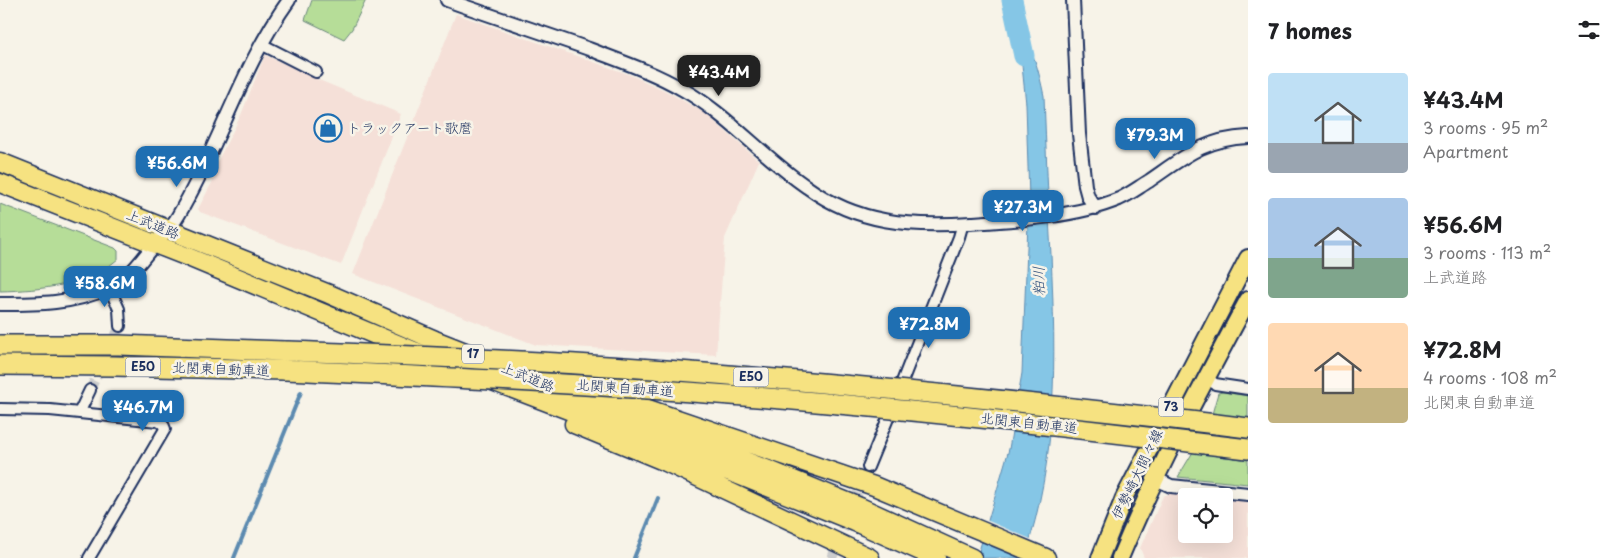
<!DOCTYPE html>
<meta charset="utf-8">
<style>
:root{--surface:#fff;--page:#f6f6f6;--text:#202124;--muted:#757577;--accent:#1f6fb2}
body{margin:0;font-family:"Playpen Sans","Klee One",sans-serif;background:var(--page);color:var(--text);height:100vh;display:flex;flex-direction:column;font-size:19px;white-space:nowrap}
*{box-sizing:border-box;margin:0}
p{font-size:16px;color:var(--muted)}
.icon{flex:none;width:28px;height:28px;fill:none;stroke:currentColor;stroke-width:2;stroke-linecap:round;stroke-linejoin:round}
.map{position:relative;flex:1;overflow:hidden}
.sheet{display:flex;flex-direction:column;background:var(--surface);width:375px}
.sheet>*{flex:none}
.tools{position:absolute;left:1178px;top:488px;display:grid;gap:10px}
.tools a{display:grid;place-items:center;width:55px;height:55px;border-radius:5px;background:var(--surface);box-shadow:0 5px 20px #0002;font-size:25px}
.price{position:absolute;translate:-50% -42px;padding:0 11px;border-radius:10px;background:var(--accent);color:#fff;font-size:16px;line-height:32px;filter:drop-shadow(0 1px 2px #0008)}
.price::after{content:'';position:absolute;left:50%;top:30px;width:15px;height:11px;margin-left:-8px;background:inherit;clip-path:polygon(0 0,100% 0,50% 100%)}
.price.current{background:#222;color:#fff}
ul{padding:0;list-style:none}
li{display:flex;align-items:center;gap:15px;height:125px;padding:0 20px}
li span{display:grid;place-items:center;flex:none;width:140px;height:100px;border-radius:5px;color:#555}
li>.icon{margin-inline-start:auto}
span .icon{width:60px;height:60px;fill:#fffc;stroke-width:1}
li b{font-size:21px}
h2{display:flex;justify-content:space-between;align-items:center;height:60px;padding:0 20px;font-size:21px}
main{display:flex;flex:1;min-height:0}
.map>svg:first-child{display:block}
.built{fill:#f5e0d8}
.green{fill:#b6dd98;stroke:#68867b}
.water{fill:#85c6e6;stroke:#5b8ab0}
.pier{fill:#f7f3e8}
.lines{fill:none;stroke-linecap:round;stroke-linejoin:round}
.stream{stroke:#5b8ab0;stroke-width:4}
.river{stroke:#85c6e6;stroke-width:21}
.minor-tunnel{stroke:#cbcccc;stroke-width:10;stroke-dasharray:10 5;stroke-linecap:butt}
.minor-casing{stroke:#1b2f5e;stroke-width:14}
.tertiary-casing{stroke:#1b2f5e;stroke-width:16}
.primary-casing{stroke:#1b2f5e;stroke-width:20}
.trunk-casing{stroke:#1b2f5e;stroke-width:21}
.motorway-casing{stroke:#1b2f5e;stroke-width:22}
.minor{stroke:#f7f3e8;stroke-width:10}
.tertiary{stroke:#f7f3e8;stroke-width:12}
.primary{stroke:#f6e281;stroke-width:16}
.trunk{stroke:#f6e281;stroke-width:18}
.motorway{stroke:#f6e281;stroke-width:19}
.motorway-bridge-casing{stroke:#1b2f5e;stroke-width:22;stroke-linecap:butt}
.motorway-bridge{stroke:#f6e281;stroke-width:19}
.labels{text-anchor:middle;stroke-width:5;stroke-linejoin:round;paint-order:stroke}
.shield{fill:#f7f3e8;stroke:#5d6a87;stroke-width:1}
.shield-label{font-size:12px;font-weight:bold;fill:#1b2f5e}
.poi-label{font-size:14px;fill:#1b2f5e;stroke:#f7f3e8;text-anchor:start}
.street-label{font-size:14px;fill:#1b2f5e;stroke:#f7f3e8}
.water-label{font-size:15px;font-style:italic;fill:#365580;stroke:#f7f3e8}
</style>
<main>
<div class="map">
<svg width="1248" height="558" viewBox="0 0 1248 558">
<rect width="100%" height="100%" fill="#f7f3e8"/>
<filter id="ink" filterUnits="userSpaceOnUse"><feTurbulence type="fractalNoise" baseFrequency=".02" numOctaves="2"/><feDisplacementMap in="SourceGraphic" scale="10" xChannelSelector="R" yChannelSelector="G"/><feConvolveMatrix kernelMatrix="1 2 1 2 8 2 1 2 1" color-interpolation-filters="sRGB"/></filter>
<g filter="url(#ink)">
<!-- built -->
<path class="built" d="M456,14l172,60 36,16 41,23 54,48 -34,77 -9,117 -180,-10 -183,-71z
M265,55l54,25 82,34 -60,151 -141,-53 -2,-3 17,-32 -4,-3 30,-59z
M1172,493l31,3h-17v38h38v-35l24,3v56h-104l-4,-10 23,-52z"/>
<!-- green -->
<path class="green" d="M312,0h54l-14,29 -8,10 -39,-19z
M0,204l115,44 3,3v8c-32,27 -77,31 -118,32z
M1223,392l25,4v22l-36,-4 6,-21z
M1193,452l55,8v24l-70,-7z"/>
<!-- water -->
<path class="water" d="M1018,27c16,24 20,41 26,69 2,53 4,106 7,159 5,105 7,202 -27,303h-47l32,-109 13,-76 7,-175 -3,-94z"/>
<!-- pier -->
<path class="pier" d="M1051,205l1,16 -27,2 1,-16z
M986,520l47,20 -5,15 -47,-20z"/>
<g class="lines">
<!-- stream -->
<path class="stream" d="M234,558l67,-166
M634,558l24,-60"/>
<!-- river -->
<path class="river" d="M1012,0l12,56"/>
<!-- minor-tunnel -->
<path class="minor-tunnel" d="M90,390l30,-64
M832,558l36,-91"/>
<!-- minor casing -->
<g class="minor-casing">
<path id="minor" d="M261,44l55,28
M109,287l10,22 1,17
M1207,378l8,6 33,5
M898,392l61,-155 4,-14
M0,409l50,1 108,11 5,3 2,5 -76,129
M79,413l11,-23
M868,467l25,-61"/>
</g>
<!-- tertiary casing -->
<g class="tertiary-casing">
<path id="tertiary" d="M447,0c47,17 94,32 142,49 31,12 64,23 93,40 27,15 50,36 73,56 17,15 34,30 52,42 51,37 104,40 164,36 47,-3 105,-6 148,-24 11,-5 20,-12 30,-18 35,-24 55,-42 99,-44
M1073,0l6,134 6,52 3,11 8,11
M0,304c38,0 73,0 108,-16 23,-11 30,-24 46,-43 8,-10 18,-18 24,-29 41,-69 64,-151 111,-216
M1156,479l15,7 77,8"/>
</g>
<!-- primary casing -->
<g class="primary-casing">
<path id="primary" d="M1100,558l24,-60 124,-240
M1120,558c37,-89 83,-174 128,-258"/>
</g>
<!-- trunk casing -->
<g class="trunk-casing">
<path id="trunk" d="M0,162l329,132 106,46 159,63 177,68 89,36 112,51
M0,183l188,74 226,94 327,125 114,46 81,36
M589,389l285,97 172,72
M574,424l92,38 204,96"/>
</g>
<!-- motorway casing -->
<g class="motorway-casing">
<path id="motorway" d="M0,345h119l166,6
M0,365l115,1 170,4
M1216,424l32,4
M1205,444l43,5"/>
</g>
<!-- minor -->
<use href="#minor" class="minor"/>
<!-- tertiary -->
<use href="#tertiary" class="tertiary"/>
<!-- primary -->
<use href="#primary" class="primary"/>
<!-- trunk -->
<use href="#trunk" class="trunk"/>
<!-- motorway -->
<use href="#motorway" class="motorway"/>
<!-- motorway-bridge casing -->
<g class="motorway-bridge-casing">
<path id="motorway-bridge" d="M285,351c131,5 263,10 394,20 179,14 358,32 537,53
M285,370c153,7 306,14 459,26 154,12 308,29 461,48"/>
</g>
<!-- motorway-bridge -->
<use href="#motorway-bridge" class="motorway-bridge"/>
</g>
</g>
<!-- icons -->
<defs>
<g id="shop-ring" transform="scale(1.4375)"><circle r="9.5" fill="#f7f3e8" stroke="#1f6fb2" stroke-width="1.5"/><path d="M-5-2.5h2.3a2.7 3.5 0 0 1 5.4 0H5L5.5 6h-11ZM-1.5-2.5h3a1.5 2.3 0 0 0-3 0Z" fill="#1f6fb2"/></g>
</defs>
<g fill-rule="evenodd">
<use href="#shop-ring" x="328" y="128"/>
</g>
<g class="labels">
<!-- shield labels -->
<g class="shield">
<rect x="462" y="344.5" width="22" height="19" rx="4"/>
<rect x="125.5" y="357.5" width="35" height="19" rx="4"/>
<rect x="733.5" y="367.5" width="35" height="19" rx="4"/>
<rect x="1158.5" y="397.5" width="25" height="19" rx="4"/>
</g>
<g class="shield-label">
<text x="473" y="358">17</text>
<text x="143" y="371">E50</text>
<text x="751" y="381">E50</text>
<text x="1171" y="411">73</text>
</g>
<!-- poi labels -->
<g class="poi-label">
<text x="347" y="133">トラックアート歌麿</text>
</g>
<!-- street labels -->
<g class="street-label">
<text transform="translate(153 224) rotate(22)" y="5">上武道路</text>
<text transform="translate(221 369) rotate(2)" y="5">北関東自動車道</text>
<text transform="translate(528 377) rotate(22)" y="5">上武道路</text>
<text transform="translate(625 388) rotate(4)" y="5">北関東自動車道</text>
<text transform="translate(1029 423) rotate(6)" y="5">北関東自動車道</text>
<text transform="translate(1137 474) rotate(-64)" y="5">伊勢崎大間々線</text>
</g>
<!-- water labels -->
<g class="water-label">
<text transform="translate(1039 281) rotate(-91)" y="5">粕川</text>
</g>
</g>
</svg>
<div class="tools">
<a><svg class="icon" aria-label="locate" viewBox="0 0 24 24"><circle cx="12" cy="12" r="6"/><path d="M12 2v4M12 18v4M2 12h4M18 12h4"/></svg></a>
</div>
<b class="price current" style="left:719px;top:97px">¥43.4M</b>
<b class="price" style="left:1155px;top:160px">¥79.3M</b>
<b class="price" style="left:177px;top:188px">¥56.6M</b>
<b class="price" style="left:1023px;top:232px">¥27.3M</b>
<b class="price" style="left:105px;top:308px">¥58.6M</b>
<b class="price" style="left:929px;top:349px">¥72.8M</b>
<b class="price" style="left:143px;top:432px">¥46.7M</b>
</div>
<section class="sheet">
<h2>7 homes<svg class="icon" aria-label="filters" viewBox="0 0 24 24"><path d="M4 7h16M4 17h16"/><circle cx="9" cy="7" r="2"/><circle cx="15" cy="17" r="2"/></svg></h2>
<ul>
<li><span style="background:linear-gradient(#bfe0f5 70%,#9aa5b1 0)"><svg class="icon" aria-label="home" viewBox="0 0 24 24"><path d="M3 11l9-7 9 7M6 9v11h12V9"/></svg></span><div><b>¥43.4M</b><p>3 rooms · 95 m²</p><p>Apartment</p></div></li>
<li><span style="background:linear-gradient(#a9c7e8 60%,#7fa58c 0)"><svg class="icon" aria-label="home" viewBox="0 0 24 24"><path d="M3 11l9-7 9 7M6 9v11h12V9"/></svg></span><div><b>¥56.6M</b><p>3 rooms · 113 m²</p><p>上武道路</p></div></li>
<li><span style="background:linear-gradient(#ffd9b3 65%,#c2b280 0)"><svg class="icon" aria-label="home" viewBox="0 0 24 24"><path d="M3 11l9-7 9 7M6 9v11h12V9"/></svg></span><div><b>¥72.8M</b><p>4 rooms · 108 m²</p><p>北関東自動車道</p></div></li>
</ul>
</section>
</main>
